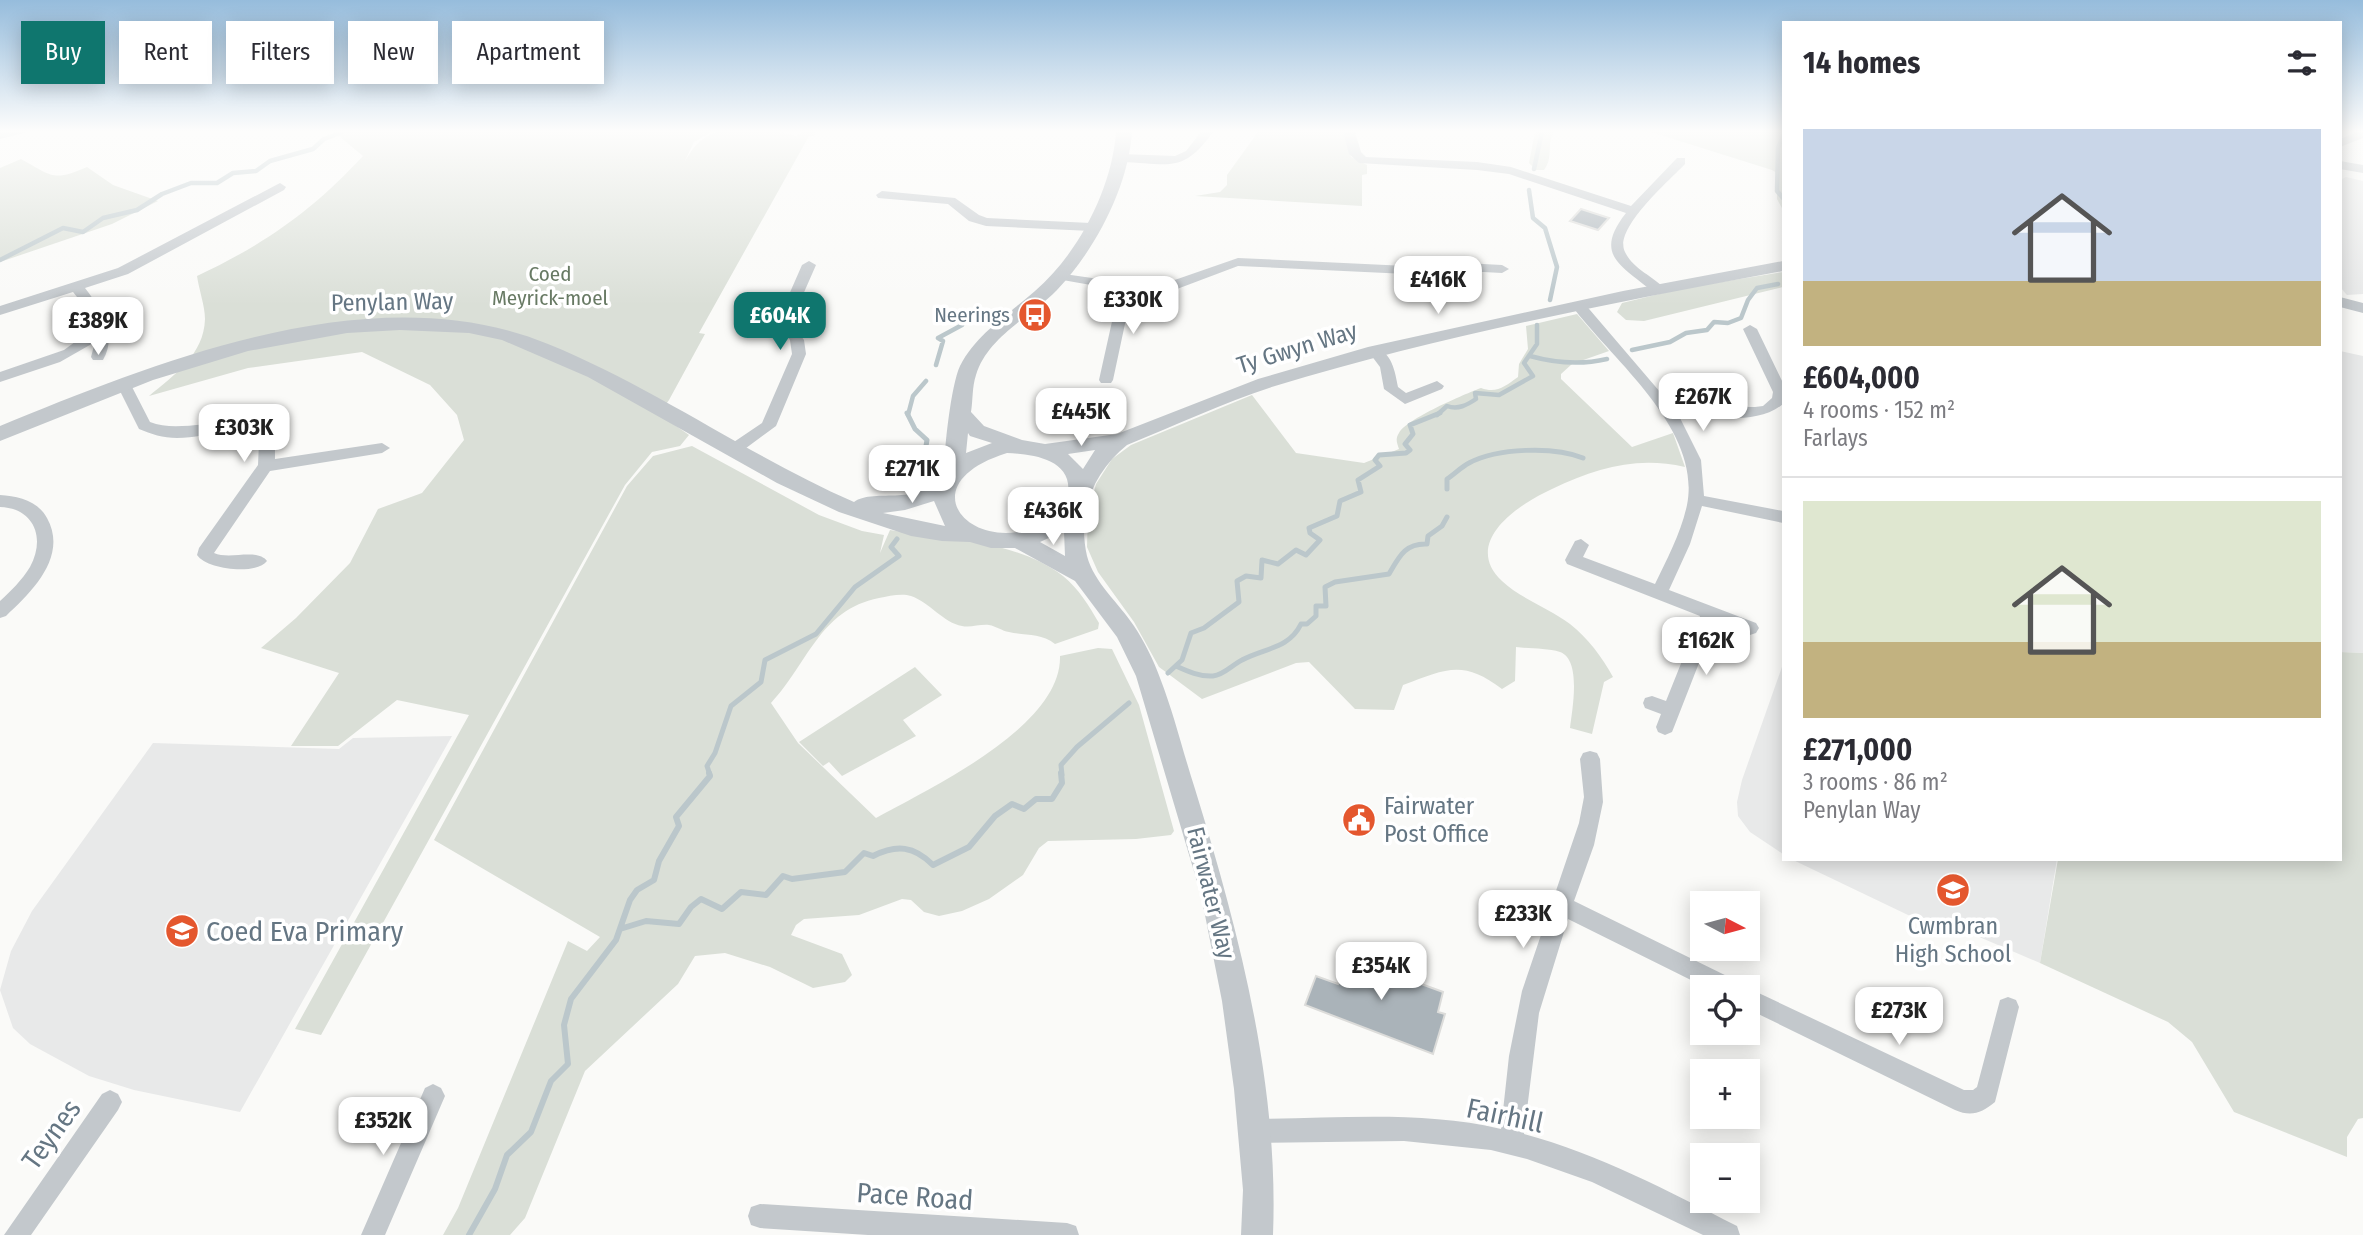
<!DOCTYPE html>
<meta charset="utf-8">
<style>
:root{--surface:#fff;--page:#f7f7f7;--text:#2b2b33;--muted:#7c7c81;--line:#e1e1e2;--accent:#0f766e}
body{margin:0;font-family:"Fira Sans Condensed",sans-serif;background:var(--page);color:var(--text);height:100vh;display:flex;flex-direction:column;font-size:26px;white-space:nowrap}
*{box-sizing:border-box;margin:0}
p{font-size:23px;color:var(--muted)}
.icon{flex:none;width:38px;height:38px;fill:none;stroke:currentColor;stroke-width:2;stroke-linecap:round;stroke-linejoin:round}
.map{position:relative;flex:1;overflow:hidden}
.details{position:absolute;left:1782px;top:21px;width:560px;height:840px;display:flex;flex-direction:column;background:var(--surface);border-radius:0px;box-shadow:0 4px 18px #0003}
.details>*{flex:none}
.top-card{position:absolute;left:21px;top:21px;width:665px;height:63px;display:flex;gap:14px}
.needle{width:46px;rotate:96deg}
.tools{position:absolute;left:1690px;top:891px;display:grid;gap:14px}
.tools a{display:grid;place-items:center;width:70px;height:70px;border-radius:0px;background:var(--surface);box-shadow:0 4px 18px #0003;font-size:35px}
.price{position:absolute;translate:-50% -60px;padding:0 16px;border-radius:14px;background:#fff;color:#222;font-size:23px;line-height:46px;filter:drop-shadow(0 2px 4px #0008)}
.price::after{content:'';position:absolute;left:50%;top:42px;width:21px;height:16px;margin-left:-10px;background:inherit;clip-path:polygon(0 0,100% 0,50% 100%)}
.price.on{background:var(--accent);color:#fff}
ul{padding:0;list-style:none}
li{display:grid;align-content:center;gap:14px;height:371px;padding:0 21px}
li+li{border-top:2px solid var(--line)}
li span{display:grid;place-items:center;height:217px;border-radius:0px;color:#555}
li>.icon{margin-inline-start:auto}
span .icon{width:126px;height:126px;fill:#fffc;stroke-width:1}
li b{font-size:30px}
h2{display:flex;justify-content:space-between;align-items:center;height:84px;padding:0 21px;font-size:30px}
.pill{padding:0 24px;border-radius:0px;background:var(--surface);box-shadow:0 4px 18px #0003;font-size:24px;line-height:63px}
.pill.on{background:var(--accent);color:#fff}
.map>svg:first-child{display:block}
.built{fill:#e8e9e9}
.green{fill:#dadfd7}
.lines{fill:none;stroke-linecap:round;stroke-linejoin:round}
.stream-far2{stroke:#bbc7cb;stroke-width:4.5}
.stream-far1{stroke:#bbc7cb;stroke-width:5}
.stream{stroke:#bbc7cb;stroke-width:6}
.building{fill:#aab3b9;stroke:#dcdcda;stroke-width:2}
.minor{fill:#c3c8cc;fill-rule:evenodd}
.tertiary{fill:#c3c8cc;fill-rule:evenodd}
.labels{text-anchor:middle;stroke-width:7;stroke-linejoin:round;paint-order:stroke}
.far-park-label{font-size:21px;fill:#687a64;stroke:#fff}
.far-poi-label{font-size:21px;fill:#657683;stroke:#fff;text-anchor:end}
.street-label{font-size:24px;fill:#657683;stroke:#fff}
.poi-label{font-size:24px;fill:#657683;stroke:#fff;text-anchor:start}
.near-poi-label{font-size:28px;fill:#657683;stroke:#fff;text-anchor:start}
.near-street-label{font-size:28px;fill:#657683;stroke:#fff}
</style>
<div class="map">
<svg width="2363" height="1235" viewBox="0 0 2363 1235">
<rect width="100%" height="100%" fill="#fafaf8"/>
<!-- built -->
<path class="built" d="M2346,177l17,4v113l-16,1 -7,-8v-107z
M2340,351l23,5v297l-23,-1z
M1783,664v190l-33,-22 -12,-16 -1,-14 5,-22z
M452,736l-212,376 -106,-22 -45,-14 -59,-32 -17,-16 -13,-38 11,-39 21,-40 121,-168 186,6 14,-11z
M1791,859h266l-17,104 -91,-39 -41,-9z"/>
<!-- green -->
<path class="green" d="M334,132h378l-18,10 -21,44c11,-22 18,-45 43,-54h62l19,4 4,-4h15l-2,4h-5l-110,197 6,1 -36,66 -10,14 30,21 -9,11 -28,6 -27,33 -304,550 -26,-6 174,-314 -72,-15 -59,46h-47l48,-73 -78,-25 35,-30 54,-55 28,-54 44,-16 42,-53 -7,-25 -27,-30 -68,-33 -114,16 -99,28c25,-21 55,-41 56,-77 0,-13 -6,-29 -8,-43 68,-32 115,-65 166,-120z
M1258,132h86l7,25 16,8v9l-5,1v31l-167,-10 25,-4 7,-7v-10z
M1535,132h19c-8,12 0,25 -10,38h-8l-7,-7z
M1651,132h132v78l-6,-11v-26l-5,-3z
M21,159c31,17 32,23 66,8l26,18 45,16 -46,23 -112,38v-94z
M1783,272v15l-139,34 -18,-1 -9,-8 5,-9 62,-15z
M1577,314l32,37 -37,13 -11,10v5l71,68 41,-14 12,34c-49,-11 -88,1 -133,22 -33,15 -91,53 -50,92 19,18 47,27 68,43 18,14 32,33 43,53l-9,5 -12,52 -22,-6c2,-18 12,-68 -10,-76 -13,-4 -30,-3 -44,-5l-1,34 -13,8c-39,-30 -56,-20 -99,-4l-9,25 -39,-1 -46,-47 -13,1 -94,36 -43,-32 -25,-45 -36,-50 -11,-25 1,-32 8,-31 16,-25 19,-14 121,-50 44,58 68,10 35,-14c-2,-6 -4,-10 0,-16 7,-14 66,-39 82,-45 16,6 24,-2 37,-11l1,-13 9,-15 -2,-23z
M692,446l127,69 43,16 22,4 -4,18 10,-23c56,9 126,10 173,46 16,13 26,30 36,47l-1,6 -43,15c-14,-11 -29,-8 -46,-12 -7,-1 -13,-6 -20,-7 -9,-1 -19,3 -27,1 -18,-3 -33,-24 -51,-30 -9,-3 -22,0 -32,2 -60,12 -71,66 -108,105l27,40 78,75c54,-30 186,-91 184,-162l38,-8 14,1 27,56 35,126 -3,4 -35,4 -88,2 -9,7 -16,27 -34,24 -27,12 -23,5 -15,-4 -13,-12 -9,-1 -43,16 -55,4 -8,6 -5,10 51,19 10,21 -7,7 -32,6 -43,-21 -45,-14 -30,3 -17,28 -93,87 -60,147 -15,17h-67l15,-27 110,-267 19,10 13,-14 -166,-97 193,-354 26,-30z
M2340,652l23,1v465l-5,1 -11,18v20l-113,-45 -42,-70 -24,-20 -128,-59 18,-104h282z
M915,667l27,28 -39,25 13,16 -74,40 -13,-14 -6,4 -24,-24z"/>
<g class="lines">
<!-- stream-far2 -->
<path class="stream-far2" d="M1783,136l-5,12 -1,43 6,7
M1534,169l8,-37
M1529,190l4,28 12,10 12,39 -7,33
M0,260l63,-32 20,4 20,-14 34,-8 25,-16 29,-11h26l16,-10 23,-2 14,-10 43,-12 11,-10 18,-7
M1632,350l38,-8 16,-9 21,-3 7,-8 14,1 13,-5 7,-18 9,-12 21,-4
M1530,356c25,7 51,9 77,3
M936,365l7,-24 -5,-3 24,-13 -5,-6
M908,415l5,-19 13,-15
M1437,415l10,-9c11,4 20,-1 29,-7l-1,-6 24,2 34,-19 -9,-13 13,-19v-19"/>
<!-- stream-far1 -->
<path class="stream-far1" d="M907,413l8,16 12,11 -7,42
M1447,489v-10c8,-5 14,-12 22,-16 28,-15 85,-17 114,-5
M1176,666c11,5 24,11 37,10 11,-1 19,-11 29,-16 22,-12 47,-11 59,-36h6l9,-8v-10h10l-1,-19 10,-5 54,-8c10,-17 16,-31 38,-30l1,-8 14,-10 5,-9
M1168,673l14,-13 9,-27 13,-5 35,-26 -2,-21 9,-5 15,2 1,-18 16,4 18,-14 10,5 14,-15 -10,-7 -1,-5 28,-12 3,-15 21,-9 -3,-12 22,-14 -5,-6 4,-5 27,-2 4,-3 -5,-6 8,-10 -3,-9 30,-12
M710,775l-3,-9 8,-13 16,-47 30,-24 4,-22 51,-26 39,-47 44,-31 -8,-9 6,-8
M1062,775l-1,-10 16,-18 52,-44"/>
<!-- stream -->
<path class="stream" d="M620,929l26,-8 33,3 12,-17 10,-8 21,10 19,-17 25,3 17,-19 9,3 53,-7 19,-19 9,3c24,-12 41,-10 60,9l36,-18 26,-31 17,-12 12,5 12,-10h16l10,-16 -1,-10
M469,1235l26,-46 12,-34 24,-23 20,-51 17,-17 -4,-39 7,-26 45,-59 14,-40 7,-10 17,-10 5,-19 20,-35 -3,-9 34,-41 -1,-3"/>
</g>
<!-- building -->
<path class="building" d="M1581,209l28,9 -11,12 -28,-9z
M1351,950l35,13 -3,7 60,22 -5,20 7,2 -12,40 -128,-49 11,-29 22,8z"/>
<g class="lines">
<!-- minor -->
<path class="minor" d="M0,132h28l-28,7z
M1201,132h12c-31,43 -44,31 -92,30l-6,-4 6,-4 54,2 11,-5z
M1343,132h12l6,20 5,5 111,5 34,5 120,39 46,-48h8v6c-16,17 -72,65 -60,88 8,17 28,24 40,37l-7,4 -5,-1c-32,-27 -60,-37 -27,-79l-117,-39 -32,-4 -118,-7 -10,-9z
M2357,132h6v6l-23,9v-8z
M2340,161l23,4v8l-23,-4z
M280,183l6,4 -2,3 -156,84 -43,14c16,21 33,46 18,72h-10l-2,-3 4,-15 -35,20 -60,20v-10l64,-22 30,-22 -9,-21 -12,-15 -73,23v-9l118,-38z
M882,191l73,7 24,17 8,3 104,5 6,4 -6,4 -105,-5 -17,-5 -21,-17 -70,-6 -2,-3z
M1238,258l190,9 18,-5 56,3 7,4 -7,4 -56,-3 -18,5 -190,-9 -61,23 -45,2 -19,89 -2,3h-10l-2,-3 20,-90 -62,-11v-6l63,9 46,1z
M809,261l7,4 -25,57 13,18 2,14 -30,72 -38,28h-10l-3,-4 3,-4 34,-23 30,-69 -2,-14 -13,-18 25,-57z
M1579,302l5,1 88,103 83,1 8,-1 9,-8 1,-6 -30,-63 7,-4 7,4 26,54v21c-26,22 -72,12 -104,12l22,44 3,36 79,15v12l-81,-17 -12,38 -21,46 87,33 3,5 -3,5 -6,2 -35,-13 -41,105 -2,5 -7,3 -7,-3 -2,-5 5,-13 -16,-6 -2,-5 2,-5 7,-2 14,5 34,-85 -133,-52 -2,-4 10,-19 6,-2 8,6 -6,12 72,27c12,-25 26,-51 32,-79 15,-76 -74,-144 -115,-199z
M1375,347c17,6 20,24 23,40l8,6 31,-12 7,5 -2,3 -37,15 -21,-15 -4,-22 -12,-16z
M123,378l7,5 20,39c37,15 96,-18 125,18v19l107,-16 8,5 -8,5 -112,18 -56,82c16,7 43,-5 53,8 -10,14 -60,9 -70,-6l2,-7 59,-83 1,-23c-26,-16 -53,-5 -82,-4 -14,0 -26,-4 -38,-9l-23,-46z
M0,495c18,1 38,6 47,23 21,38 -14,73 -41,98l-6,2v-17c11,-10 22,-21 30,-34 16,-29 4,-59 -30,-60z
M1590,751l7,2 3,6 3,43 -9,43 -20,56 161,79 3,7h-33l-137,-68 -29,94 -15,121c75,20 144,57 213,92l3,9h-37l-111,-53 -65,-23 -36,-9 -87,-9 -152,2 -8,-4 -4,-8 4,-8 8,-4c82,0 168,-9 249,10l8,-73 13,-65 57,-168 5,-26 -4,-38 3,-6z
M1748,988l216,102h9l4,-3 23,-87 8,-3 8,3 3,7 -24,95c-13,11 -24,15 -40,8l-207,-101z
M433,1084l8,4 4,8 -60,139h-24l64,-147z
M110,1090l8,4 4,8 -4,8 -87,125h-27l98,-141z
M760,1204l307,19 9,3 3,9h-211l-108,-7 -9,-3 -3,-9 3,-9z"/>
<!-- tertiary -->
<path class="tertiary" d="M1116,132h16c-4,56 -37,118 -75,158 -26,27 -69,46 -81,85 -4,12 -3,24 -5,37l13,14 38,14 23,4 72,-10 141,-55 110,-32 255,-56 160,-30v10c-170,32 -342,64 -508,115 -50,16 -99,39 -148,59 -34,28 -50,67 -40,111 7,27 32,47 47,70 10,15 20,35 26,52 14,36 23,74 35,111 44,143 84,295 78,446h-32l2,-45 -9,-101 -12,-88 -21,-106 -65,-219 -19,-39 -42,-56 -60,-33h-24l-21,-6 -28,-1 -31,-5 -72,-24 -62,-29 -189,-106 -86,-37 -33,-7 -69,-3 -53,3 -99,18 -95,29 -153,61v-15c161,-66 375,-153 548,-82 106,43 201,112 306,158 21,-15 68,7 90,-30 0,-22 7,-87 16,-106 17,-33 48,-51 75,-75 43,-37 77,-102 81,-159zM968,433l2,3 22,7 -26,10zM1095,450l-12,19 -15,-15zM1007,453c25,1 66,6 61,41 -1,9 -5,17 -12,22 -73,52 -158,-29 -49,-63zM934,501l11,25 -62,-13 22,-3zM1064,531l1,25 -25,-14z
M2340,297l23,6v10l-23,-6z"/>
</g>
<!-- sky -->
<linearGradient id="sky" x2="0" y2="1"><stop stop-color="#96bcdc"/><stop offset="0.43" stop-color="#fdfdfc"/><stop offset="1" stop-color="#fdfdfc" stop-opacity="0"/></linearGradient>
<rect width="2363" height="305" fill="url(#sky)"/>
<!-- icons -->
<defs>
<g id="bus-disc" transform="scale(1.75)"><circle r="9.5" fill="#e4572e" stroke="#fff"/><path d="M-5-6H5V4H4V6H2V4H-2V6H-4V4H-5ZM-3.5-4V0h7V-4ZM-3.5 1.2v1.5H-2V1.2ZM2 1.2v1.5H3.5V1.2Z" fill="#fff"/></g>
<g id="civic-disc" transform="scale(1.75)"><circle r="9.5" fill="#e4572e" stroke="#fff"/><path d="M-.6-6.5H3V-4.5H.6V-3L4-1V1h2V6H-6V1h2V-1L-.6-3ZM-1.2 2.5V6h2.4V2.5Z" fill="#fff"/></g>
<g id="school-disc" transform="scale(1.75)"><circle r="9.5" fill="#e4572e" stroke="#fff"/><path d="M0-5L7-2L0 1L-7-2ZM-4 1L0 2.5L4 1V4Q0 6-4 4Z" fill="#fff"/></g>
</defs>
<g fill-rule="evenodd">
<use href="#bus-disc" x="1035" y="315"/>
<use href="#civic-disc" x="1359" y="820"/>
<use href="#school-disc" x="1953" y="890"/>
<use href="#school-disc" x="182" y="931"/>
</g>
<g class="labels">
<!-- far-park labels -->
<g class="far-park-label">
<text x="550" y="281">Coed<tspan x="550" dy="24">Meyrick-moel</tspan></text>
</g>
<!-- far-poi labels -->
<g class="far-poi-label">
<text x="1010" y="322">Neerings</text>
</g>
<!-- street labels -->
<g class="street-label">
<text transform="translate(392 302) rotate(-1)" y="8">Penylan Way</text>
<text transform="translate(1297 348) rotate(-17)" y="8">Ty Gwyn Way</text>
<text transform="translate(1211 893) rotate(76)" y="8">Fairwater Way</text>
</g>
<!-- poi labels -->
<g class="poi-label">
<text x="1384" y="814">Fairwater<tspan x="1384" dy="28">Post Office</tspan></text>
<text x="1953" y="934" text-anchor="middle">Cwmbran<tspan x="1953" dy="28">High School</tspan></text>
</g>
<!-- near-poi labels -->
<g class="near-poi-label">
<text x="206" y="941">Coed Eva Primary</text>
</g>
<!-- near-street labels -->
<g class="near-street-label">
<text transform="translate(1505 1115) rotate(12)" y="10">Fairhill</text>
<text transform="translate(51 1134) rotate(-54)" y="10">Teynes</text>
<text transform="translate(915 1196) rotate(4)" y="10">Pace Road</text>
</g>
</g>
</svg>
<div class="tools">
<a><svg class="needle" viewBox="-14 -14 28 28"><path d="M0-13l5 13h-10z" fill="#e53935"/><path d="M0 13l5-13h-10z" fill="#7c7c81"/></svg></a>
<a><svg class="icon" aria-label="locate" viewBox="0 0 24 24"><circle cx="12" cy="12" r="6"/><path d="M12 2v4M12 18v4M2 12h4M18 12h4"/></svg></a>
<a>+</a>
<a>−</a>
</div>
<b class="price" style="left:1438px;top:316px">£416K</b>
<b class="price" style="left:1133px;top:336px">£330K</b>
<b class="price on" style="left:780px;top:352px">£604K</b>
<b class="price" style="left:98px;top:357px">£389K</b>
<b class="price" style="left:1703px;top:433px">£267K</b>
<b class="price" style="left:1081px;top:448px">£445K</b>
<b class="price" style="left:244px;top:464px">£303K</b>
<b class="price" style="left:912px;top:505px">£271K</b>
<b class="price" style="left:1053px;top:547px">£436K</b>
<b class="price" style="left:1706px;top:677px">£162K</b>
<b class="price" style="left:1523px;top:950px">£233K</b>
<b class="price" style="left:1381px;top:1002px">£354K</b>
<b class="price" style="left:1899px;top:1047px">£273K</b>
<b class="price" style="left:383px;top:1157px">£352K</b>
<div class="top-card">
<a class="pill on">Buy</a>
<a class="pill">Rent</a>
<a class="pill">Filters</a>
<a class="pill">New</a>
<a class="pill">Apartment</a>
</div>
<section class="details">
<h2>14 homes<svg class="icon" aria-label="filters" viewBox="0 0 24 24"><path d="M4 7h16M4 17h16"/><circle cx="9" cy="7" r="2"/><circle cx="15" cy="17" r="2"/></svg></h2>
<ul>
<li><span style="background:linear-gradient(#c9d6e8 70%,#c2b280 0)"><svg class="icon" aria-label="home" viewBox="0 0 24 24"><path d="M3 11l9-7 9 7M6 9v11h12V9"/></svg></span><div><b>£604,000</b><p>4 rooms · 152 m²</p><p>Farlays</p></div></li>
<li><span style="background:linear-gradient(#dfe7d0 65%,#c2b280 0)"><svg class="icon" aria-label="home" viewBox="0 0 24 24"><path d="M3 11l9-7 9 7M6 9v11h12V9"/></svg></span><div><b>£271,000</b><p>3 rooms · 86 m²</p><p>Penylan Way</p></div></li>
</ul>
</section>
</div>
